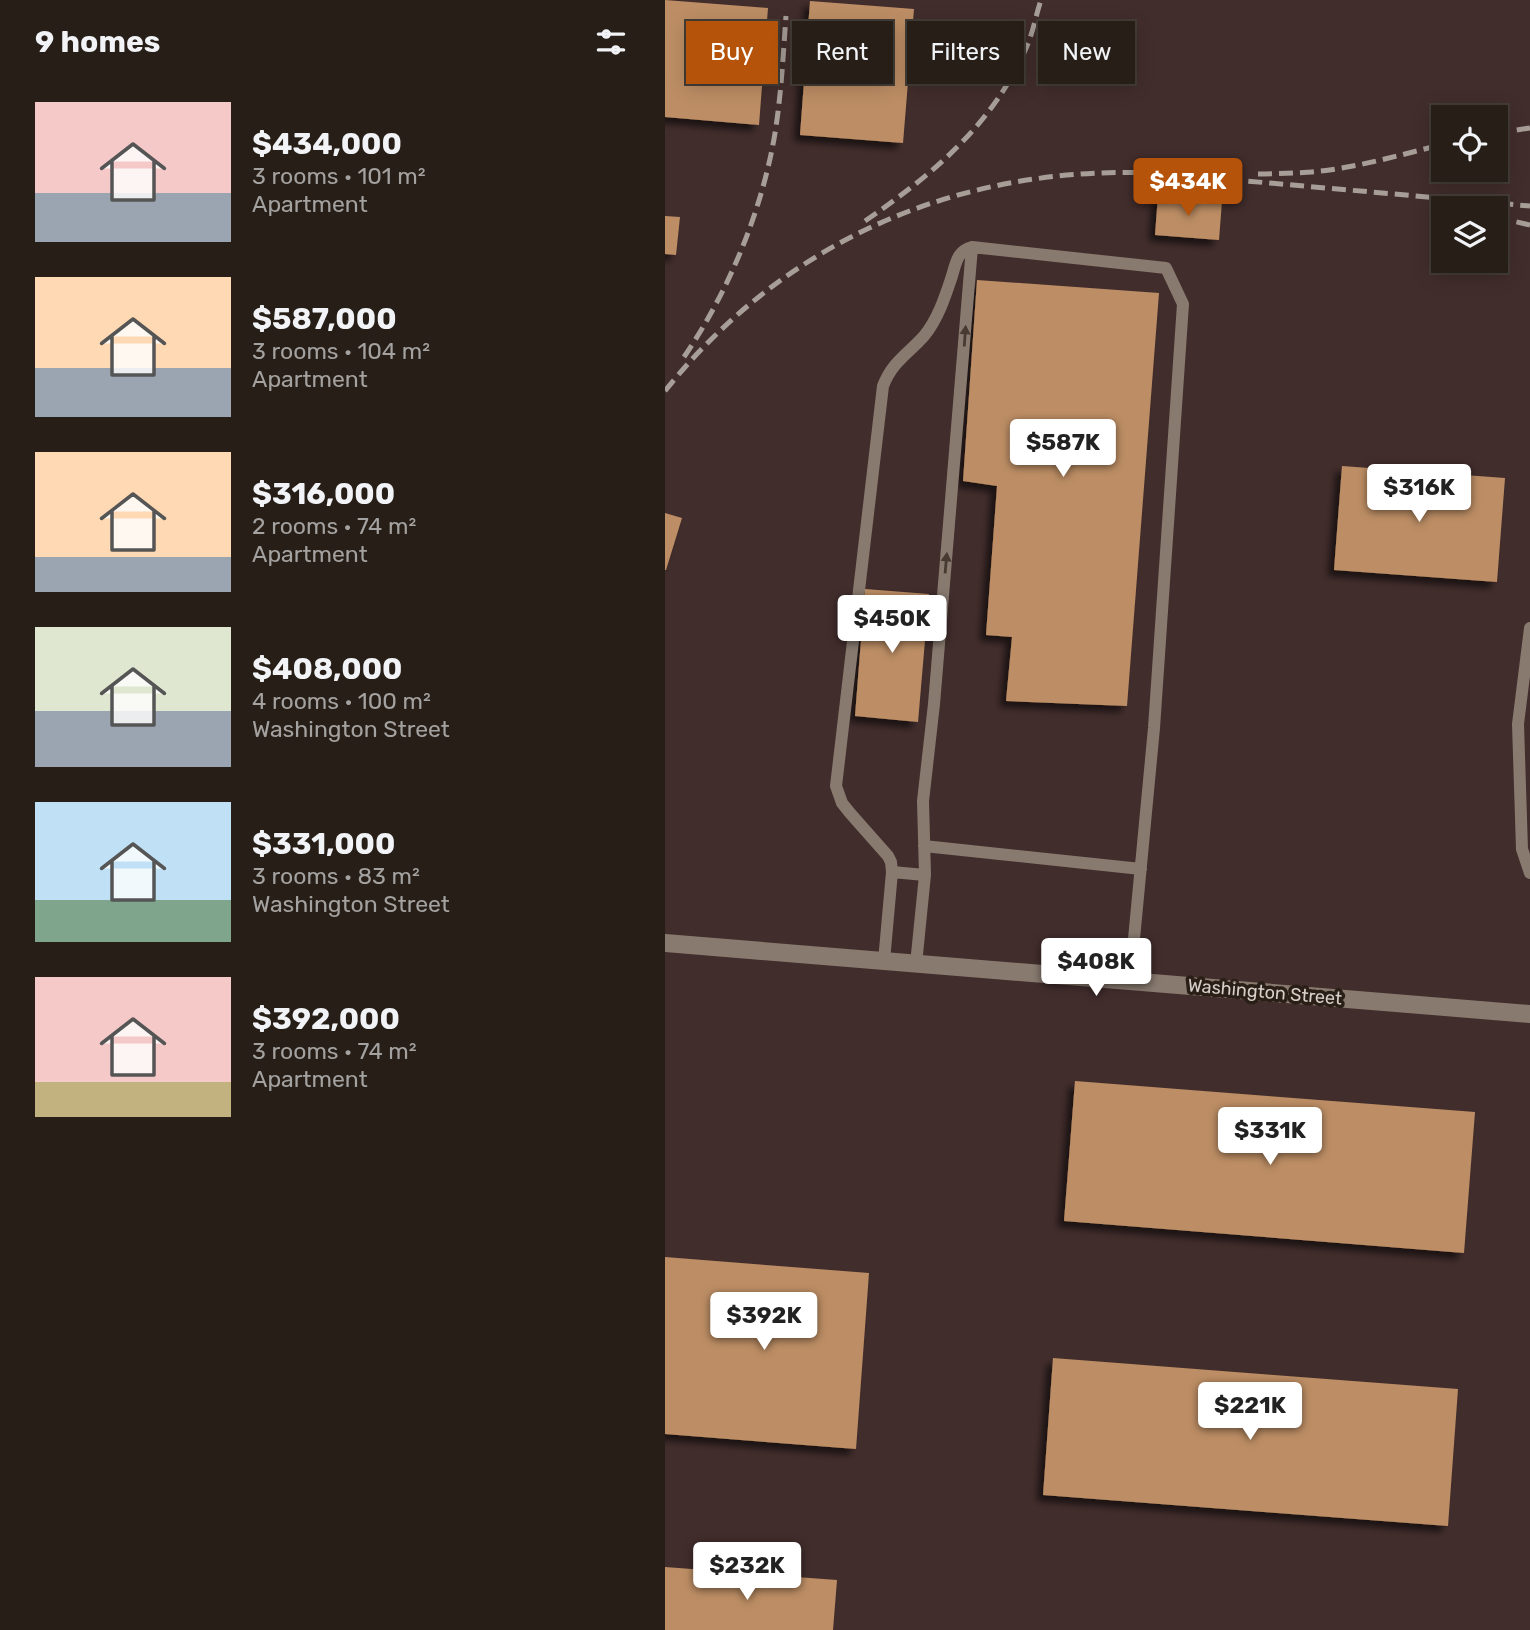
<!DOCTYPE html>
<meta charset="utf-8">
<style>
:root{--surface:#271f17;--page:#2f2720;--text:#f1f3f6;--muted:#a4a2a1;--line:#433d36;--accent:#b45309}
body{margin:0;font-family:Rubik,sans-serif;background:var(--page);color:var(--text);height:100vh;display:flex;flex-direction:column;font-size:26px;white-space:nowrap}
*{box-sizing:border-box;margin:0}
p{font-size:23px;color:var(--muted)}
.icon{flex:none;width:38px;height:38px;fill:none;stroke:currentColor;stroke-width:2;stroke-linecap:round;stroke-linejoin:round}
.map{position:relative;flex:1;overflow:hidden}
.details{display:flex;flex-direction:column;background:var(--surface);width:665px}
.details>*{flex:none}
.guide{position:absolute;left:21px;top:21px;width:665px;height:63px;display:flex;gap:14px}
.buttons{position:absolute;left:766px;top:105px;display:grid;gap:14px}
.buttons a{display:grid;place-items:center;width:77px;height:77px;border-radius:0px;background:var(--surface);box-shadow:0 4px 18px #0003,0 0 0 2px var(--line);font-size:35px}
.price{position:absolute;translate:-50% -60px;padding:0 16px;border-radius:7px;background:#fff;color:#222;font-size:23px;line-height:46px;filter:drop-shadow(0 2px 4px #0008)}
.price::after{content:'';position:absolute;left:50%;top:42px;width:21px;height:16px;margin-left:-10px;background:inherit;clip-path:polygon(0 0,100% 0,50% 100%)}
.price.current{background:var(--accent);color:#fff}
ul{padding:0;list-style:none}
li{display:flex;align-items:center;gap:21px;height:175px;padding:0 35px}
li span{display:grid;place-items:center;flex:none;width:196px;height:140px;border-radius:0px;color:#555}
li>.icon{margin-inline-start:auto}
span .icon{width:84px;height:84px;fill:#fffc;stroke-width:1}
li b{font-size:30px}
h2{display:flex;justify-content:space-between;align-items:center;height:84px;padding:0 35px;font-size:30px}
.chip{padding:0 24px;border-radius:0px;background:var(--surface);box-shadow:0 4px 18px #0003,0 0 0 2px var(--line);font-size:24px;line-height:63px}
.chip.current{background:var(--accent);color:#fff}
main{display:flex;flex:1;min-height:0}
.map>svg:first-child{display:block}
.industrial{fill:#412d2c;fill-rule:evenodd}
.building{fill:#bd8e65;filter:url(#shadow)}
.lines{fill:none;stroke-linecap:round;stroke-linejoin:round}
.lane{stroke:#887a6f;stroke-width:12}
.secondary{stroke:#887a6f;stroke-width:18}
.rail{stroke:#a79e97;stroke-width:5;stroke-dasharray:14 7;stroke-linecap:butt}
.oneway{fill:#463a31}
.labels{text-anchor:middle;stroke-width:7;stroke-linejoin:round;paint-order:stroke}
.street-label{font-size:18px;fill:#d7cfc9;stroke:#2a1f16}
</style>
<main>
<section class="details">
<h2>9 homes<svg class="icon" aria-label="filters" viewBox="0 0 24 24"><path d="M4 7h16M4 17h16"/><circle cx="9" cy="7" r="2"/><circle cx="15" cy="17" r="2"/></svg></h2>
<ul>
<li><span style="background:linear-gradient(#f6c9c9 65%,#9aa5b1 0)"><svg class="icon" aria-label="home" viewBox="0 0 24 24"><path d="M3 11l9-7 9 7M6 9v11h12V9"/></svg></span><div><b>$434,000</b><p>3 rooms · 101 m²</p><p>Apartment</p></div></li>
<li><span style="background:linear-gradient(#ffd9b3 65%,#9aa5b1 0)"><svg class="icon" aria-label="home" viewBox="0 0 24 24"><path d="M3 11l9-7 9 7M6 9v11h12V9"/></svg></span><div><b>$587,000</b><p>3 rooms · 104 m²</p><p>Apartment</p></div></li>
<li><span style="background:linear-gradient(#ffd9b3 75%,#9aa5b1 0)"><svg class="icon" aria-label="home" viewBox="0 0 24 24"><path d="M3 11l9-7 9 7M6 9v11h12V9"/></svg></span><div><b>$316,000</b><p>2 rooms · 74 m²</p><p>Apartment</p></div></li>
<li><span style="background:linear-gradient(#dfe7d0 60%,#9aa5b1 0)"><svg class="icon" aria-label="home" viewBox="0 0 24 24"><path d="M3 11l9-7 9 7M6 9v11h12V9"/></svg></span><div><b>$408,000</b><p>4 rooms · 100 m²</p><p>Washington Street</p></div></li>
<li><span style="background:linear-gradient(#bfe0f5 70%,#7fa58c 0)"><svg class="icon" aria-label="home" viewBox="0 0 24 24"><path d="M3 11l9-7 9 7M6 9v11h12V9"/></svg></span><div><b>$331,000</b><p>3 rooms · 83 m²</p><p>Washington Street</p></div></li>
<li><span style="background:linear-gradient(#f6c9c9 75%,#c2b280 0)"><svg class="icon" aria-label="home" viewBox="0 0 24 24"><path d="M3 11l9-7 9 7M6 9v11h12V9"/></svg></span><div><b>$392,000</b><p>3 rooms · 74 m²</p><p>Apartment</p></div></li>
</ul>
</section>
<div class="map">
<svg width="865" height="1630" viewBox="0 0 865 1630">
<defs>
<filter id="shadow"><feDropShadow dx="-6" dy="6" stdDeviation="3.5" flood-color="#0009"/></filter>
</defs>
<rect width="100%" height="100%" fill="#34291f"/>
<!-- industrial -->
<path class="industrial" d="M0,0h865v1630h-865zM779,117h52v53h-52zM779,208h52v53h-52z"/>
<!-- building -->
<path class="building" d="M0,0l103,8 -9,117 -94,-8z
M145,1l104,8 -11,134 -103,-8z
M493,195l64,6 -3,39 -64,-5z
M0,216l15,1 -4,38 -11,-1z
M312,280l182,13 -32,413 -121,-5 6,-64 -26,-2 11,-149 -34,-5z
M677,466l163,12 -8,104 -163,-12z
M0,513l17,5 -16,52h-1z
M200,589l64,5 -11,128 -63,-6z
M410,1081l400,31 -11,141 -400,-32z
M0,1257l204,16 -13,176 -191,-15z
M388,1358l405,31 -10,137 -405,-31z
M0,1567l172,13 -4,50h-168z"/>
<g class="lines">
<!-- lane -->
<path class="lane" d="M865,628l-12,96 4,125 8,24
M259,846l217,23
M260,875l-33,-3 -1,-10 -3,-6 -38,-43 -8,-10 -6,-17 47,-400c10,-25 24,-31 41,-50 14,-17 21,-39 28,-60 4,-13 5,-25 20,-29l194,21 17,36 -29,424 -24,253
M219,961l8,-89
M251,964l9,-89 -2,-74 11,-97 38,-457"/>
<!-- secondary -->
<path class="secondary" d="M0,943l865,71"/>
<!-- rail -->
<path class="rail" d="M831,133l34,-5
M593,174c18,0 36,-1 54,-2 44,-4 88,-17 132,-28
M831,217l34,8
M200,221c68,-47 128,-96 162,-175 6,-14 9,-31 14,-46
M19,357c44,-65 76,-141 90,-218 7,-40 9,-82 12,-123
M0,391c122,-153 297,-226 491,-218l374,33"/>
</g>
<!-- one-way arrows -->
<defs><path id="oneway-solid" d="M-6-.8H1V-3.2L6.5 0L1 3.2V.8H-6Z" transform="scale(1.75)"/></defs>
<g class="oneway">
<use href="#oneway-solid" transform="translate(300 336) rotate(-86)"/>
<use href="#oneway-solid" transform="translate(281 563) rotate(-85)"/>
</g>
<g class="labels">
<!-- street labels -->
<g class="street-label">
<text transform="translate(600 992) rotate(5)" y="6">Washington Street</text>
</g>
</g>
</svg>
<div class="buttons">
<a><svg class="icon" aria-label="locate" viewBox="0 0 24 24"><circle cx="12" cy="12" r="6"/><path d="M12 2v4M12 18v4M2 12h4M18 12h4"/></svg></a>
<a><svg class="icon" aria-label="layers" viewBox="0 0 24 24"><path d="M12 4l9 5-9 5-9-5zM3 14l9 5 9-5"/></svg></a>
</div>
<b class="price current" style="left:523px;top:218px">$434K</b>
<b class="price" style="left:398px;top:479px">$587K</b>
<b class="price" style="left:754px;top:524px">$316K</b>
<b class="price" style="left:227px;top:655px">$450K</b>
<b class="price" style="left:431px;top:998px">$408K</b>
<b class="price" style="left:605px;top:1167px">$331K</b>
<b class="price" style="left:99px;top:1352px">$392K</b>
<b class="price" style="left:585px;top:1442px">$221K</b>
<b class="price" style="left:82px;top:1602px">$232K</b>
<div class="guide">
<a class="chip current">Buy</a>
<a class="chip">Rent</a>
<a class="chip">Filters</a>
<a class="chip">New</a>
</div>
</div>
</main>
